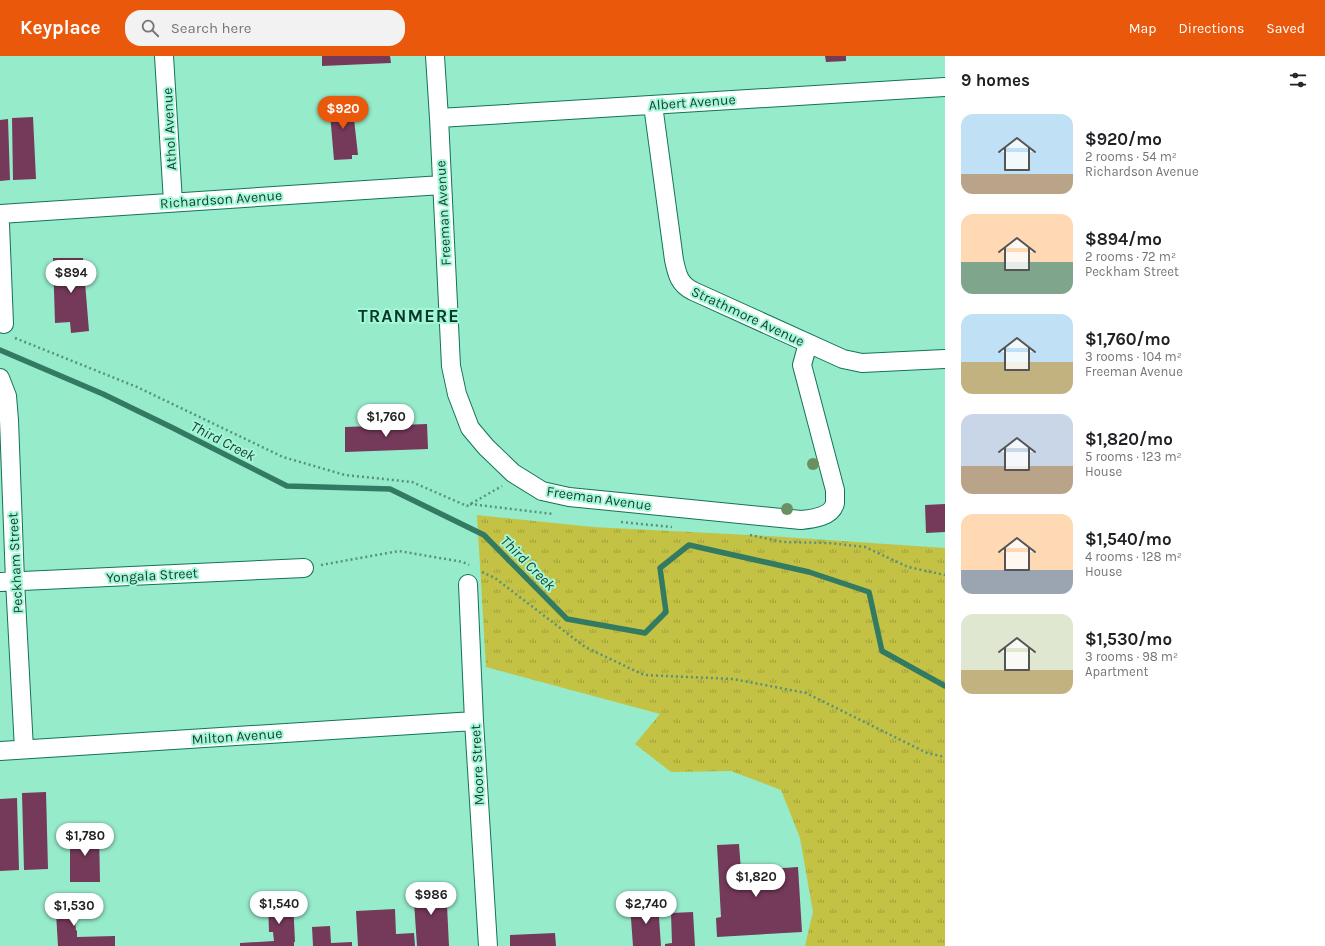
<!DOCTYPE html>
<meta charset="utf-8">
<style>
:root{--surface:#fff;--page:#f2f2f2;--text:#202124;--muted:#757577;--accent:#ea580c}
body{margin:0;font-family:Karla,sans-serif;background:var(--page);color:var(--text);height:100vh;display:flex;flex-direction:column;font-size:15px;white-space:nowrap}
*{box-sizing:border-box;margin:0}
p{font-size:13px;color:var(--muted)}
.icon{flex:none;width:22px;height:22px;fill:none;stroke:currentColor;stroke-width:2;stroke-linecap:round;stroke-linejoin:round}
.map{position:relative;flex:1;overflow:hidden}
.details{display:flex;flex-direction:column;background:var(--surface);width:380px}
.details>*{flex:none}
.price{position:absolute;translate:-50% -34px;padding:0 9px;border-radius:14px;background:#fff;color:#222;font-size:13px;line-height:26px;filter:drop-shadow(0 1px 2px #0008)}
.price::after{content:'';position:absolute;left:50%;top:24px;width:12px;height:9px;margin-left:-6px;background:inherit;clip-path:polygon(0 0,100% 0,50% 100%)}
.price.on{background:var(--accent);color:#fff}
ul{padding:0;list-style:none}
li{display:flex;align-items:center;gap:12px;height:100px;padding:0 16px}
li span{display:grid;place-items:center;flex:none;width:112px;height:80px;border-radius:12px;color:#555}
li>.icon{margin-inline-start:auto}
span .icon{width:48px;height:48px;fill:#fffc;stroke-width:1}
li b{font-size:17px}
h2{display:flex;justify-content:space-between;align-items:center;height:48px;padding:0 16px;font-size:17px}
header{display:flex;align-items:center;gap:24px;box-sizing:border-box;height:56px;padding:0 20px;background:var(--accent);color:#fff}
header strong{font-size:19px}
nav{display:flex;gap:22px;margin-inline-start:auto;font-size:14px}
.search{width:280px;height:36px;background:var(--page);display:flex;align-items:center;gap:10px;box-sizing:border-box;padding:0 14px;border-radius:16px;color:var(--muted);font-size:15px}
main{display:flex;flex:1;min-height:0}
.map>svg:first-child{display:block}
.park{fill:url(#park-tufts)}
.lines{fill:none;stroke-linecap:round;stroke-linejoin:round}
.stream{stroke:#327a62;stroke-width:5.5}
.building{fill:#753959}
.street-casing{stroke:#137358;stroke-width:20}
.path{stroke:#56927d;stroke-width:2.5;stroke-dasharray:2 3;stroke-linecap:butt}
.street{stroke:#fff;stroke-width:18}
.tree{fill:#6a9061}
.labels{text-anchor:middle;stroke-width:4;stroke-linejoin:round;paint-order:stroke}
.street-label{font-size:14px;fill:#183c30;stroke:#a3f8d8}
.water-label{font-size:15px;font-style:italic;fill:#243f35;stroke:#a3f8d8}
.district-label{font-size:18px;font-weight:bold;letter-spacing:1px;fill:#063729;stroke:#a3f8d8}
</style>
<header>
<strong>Keyplace</strong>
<div class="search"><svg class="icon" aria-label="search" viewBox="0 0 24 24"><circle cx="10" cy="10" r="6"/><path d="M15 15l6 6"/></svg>Search here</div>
<nav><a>Map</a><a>Directions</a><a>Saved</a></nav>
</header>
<main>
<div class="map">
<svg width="945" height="890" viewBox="0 0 945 890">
<defs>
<pattern id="park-tufts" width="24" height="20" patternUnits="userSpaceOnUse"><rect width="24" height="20" fill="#c4c244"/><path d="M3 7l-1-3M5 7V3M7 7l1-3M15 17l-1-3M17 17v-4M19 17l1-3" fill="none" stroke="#9e9f39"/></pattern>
</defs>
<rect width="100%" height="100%" fill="#96ebcb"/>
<!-- park -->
<path class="park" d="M477,459l116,12 176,9 176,12v398h-140l8,-34 -13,-74 -19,-48 -50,-19 -60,1 -36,-28 25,-30 -174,-47z"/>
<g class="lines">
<!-- stream -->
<path class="stream" d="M0,294l103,44 70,34 114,58 103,3 94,46 83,84 78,14 21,-21 -6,-44 29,-23 120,27 60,20 13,59 63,35"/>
</g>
<!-- building -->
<path class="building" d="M322,0h68l1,7 -69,3z
M825,0h21v5l-20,1z
M352,45l6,54h-6v4l-18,1 -5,-58z
M33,61l3,62 -23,1 -1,-62z
M8,63l2,61 -10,1v-61z
M53,202h30l6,73 -18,2 -1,-11 -15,1z
M427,368l1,25 -83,3v-25z
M945,448v28l-19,1 -1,-28z
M46,736l2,77 -24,1 -2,-77z
M17,742l2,72 -19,1v-72z
M70,775h29l1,51h-30z
M739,788l2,27 57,-4 4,65 -85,5 -1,-19 5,-1 -4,-72z
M446,829l3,61h-32l-4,-59z
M73,839l3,36 1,-1v7l38,-1v10h-57l-3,-50z
M293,845l2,41h-1v4h-54v-3l34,-2 -1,-9h-4l-1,-30z
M658,847l3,43h-28l-3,-41z
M395,853l1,25 18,-1 1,13h-57l-2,-35z
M693,856l2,34h-30v-2l7,-1 -1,-30z
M330,870l1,17 21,-1v4h-39l-1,-19z
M555,877l1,13h-46v-11z"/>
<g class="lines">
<!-- street casing -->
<g class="street-casing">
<path id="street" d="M164,0l9,146
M435,0l4,62 12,248 6,28 13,34 16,19 27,26 29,18 27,6 232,23c11,-1 31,-3 34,-17 0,-4 0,-9 0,-13l-33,-125 6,-22
M653,49l21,155c3,14 5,24 19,31l150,68 19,4 83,-4
M439,62l506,-31
M0,158l442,-29
M0,168l4,100
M0,322l7,18 2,24 6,161 9,168
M0,526l304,-14
M468,528l6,137 14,225
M0,695l474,-30"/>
</g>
<!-- path -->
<path class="path" d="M15,282l122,49 146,70 62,18 67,7 55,24 35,-20
M470,448l83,10
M621,466l51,5
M750,479l33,7 46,1 36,4 43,20 37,8
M321,509l78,-14 64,11 6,3
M482,516l13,6 90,69 59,28 89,4 73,14 121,60 18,4"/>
<!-- street -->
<use href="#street" class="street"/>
</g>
<!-- trees -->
<g class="tree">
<circle cx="813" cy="408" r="6"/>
<circle cx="787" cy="453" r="6"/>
</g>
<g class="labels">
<!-- street labels -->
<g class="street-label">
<text transform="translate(692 46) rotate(-4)" y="5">Albert Avenue</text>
<text transform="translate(169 73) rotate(-93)" y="5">Athol Avenue</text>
<text transform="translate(221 143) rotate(-4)" y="5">Richardson Avenue</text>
<text transform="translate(443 157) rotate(-93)" y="5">Freeman Avenue</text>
<text transform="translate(748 260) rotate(25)" y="5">Strathmore Avenue</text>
<text transform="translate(599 442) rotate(8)" y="5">Freeman Avenue</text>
<text transform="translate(15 507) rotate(-93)" y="5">Peckham Street</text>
<text transform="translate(152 519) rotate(-3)" y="5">Yongala Street</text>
<text transform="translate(237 680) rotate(-4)" y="5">Milton Avenue</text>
<text transform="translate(477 709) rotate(-93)" y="5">Moore Street</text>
</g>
<!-- water labels -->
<g class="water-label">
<text transform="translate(223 385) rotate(27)" y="5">Third Creek</text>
<text transform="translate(528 507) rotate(45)" y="5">Third Creek</text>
</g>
<!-- district labels -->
<g class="district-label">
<text x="409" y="266">TRANMERE</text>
</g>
</g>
</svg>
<b class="price on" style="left:343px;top:74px">$920</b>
<b class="price" style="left:71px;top:238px">$894</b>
<b class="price" style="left:386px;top:382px">$1,760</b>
<b class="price" style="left:85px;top:801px">$1,780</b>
<b class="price" style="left:756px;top:842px">$1,820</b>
<b class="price" style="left:431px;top:860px">$986</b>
<b class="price" style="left:279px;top:869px">$1,540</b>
<b class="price" style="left:646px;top:869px">$2,740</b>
<b class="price" style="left:74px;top:871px">$1,530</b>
</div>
<section class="details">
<h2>9 homes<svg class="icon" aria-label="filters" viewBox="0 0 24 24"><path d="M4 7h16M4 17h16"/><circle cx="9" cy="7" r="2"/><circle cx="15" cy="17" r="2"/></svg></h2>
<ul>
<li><span style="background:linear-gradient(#bfe0f5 75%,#b9a48a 0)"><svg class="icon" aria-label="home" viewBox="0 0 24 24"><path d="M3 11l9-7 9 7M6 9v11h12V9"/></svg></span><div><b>$920/mo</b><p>2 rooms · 54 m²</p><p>Richardson Avenue</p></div></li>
<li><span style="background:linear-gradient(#ffd9b3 60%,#7fa58c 0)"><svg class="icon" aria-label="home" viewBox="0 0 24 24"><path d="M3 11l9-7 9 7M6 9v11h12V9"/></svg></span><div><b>$894/mo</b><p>2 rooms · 72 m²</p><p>Peckham Street</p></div></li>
<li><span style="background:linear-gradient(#bfe0f5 60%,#c2b280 0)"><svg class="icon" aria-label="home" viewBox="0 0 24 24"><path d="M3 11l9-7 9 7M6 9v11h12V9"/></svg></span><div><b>$1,760/mo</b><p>3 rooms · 104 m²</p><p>Freeman Avenue</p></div></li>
<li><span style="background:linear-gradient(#c9d6e8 65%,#b9a48a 0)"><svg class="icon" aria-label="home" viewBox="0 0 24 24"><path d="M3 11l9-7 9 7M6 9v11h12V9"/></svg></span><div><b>$1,820/mo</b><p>5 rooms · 123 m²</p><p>House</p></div></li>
<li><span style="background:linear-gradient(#ffd9b3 70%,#9aa5b1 0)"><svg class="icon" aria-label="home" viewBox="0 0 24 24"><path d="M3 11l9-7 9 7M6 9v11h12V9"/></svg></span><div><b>$1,540/mo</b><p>4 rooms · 128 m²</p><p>House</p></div></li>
<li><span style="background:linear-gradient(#dfe7d0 70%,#c2b280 0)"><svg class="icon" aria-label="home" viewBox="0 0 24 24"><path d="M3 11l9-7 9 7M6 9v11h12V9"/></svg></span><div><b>$1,530/mo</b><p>3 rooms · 98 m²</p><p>Apartment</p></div></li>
</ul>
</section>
</main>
